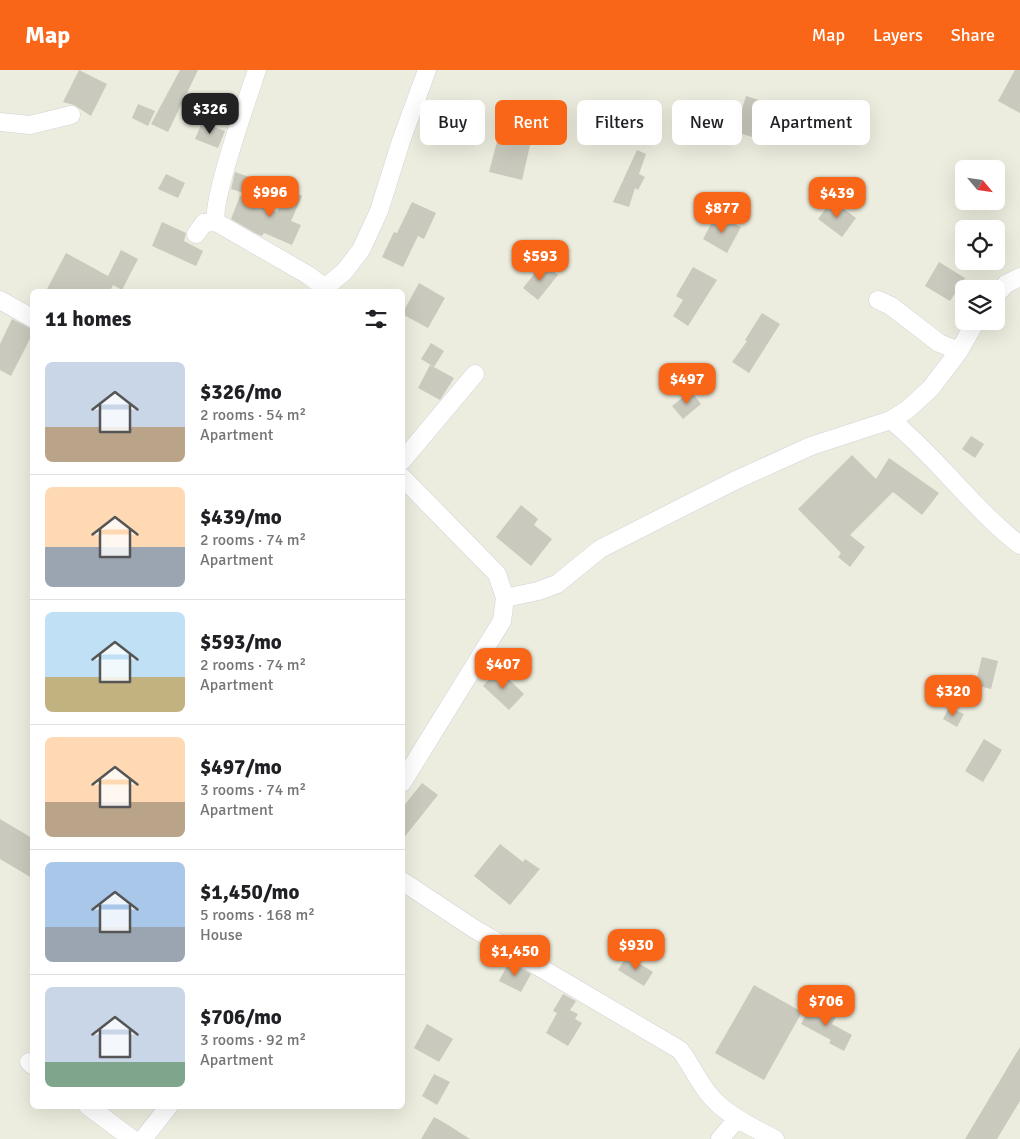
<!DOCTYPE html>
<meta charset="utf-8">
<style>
:root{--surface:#fff;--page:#f6f6f6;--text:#202124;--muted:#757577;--line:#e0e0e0;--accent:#fa6617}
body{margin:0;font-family:Signika,sans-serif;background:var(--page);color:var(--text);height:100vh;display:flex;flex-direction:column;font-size:19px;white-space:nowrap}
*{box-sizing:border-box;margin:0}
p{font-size:16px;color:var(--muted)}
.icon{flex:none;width:28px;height:28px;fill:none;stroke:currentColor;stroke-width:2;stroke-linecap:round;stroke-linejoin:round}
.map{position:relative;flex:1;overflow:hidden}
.sheet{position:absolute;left:30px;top:219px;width:375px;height:820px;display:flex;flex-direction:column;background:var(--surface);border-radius:8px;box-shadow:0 5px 20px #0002}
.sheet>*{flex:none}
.guide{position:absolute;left:420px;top:30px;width:475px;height:45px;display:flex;gap:10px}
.needle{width:32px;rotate:119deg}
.buttons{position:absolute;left:955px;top:90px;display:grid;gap:10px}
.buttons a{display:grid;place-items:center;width:50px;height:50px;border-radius:8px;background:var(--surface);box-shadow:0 5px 20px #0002;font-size:25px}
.price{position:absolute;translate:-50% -42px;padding:0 11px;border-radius:10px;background:var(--accent);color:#fff;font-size:16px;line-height:32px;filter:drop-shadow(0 1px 2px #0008)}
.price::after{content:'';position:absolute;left:50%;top:30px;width:15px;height:11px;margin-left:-8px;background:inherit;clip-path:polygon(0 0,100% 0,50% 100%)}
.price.current{background:#222;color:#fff}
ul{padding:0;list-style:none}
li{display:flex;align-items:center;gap:15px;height:125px;padding:0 15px}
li+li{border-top:1px solid var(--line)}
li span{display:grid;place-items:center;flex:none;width:140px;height:100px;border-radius:8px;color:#555}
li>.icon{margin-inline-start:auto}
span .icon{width:60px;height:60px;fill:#fffc;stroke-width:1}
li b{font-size:21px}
h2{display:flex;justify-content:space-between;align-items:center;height:60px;padding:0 15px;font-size:21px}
.tag{padding:0 18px;border-radius:8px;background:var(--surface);box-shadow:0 5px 20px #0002;font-size:18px;line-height:45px}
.tag.current{background:var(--accent);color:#fff}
header{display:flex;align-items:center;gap:30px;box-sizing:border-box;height:70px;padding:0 25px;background:var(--accent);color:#fff}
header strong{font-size:24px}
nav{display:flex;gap:28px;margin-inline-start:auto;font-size:18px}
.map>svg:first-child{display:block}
.building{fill:#cac9bd}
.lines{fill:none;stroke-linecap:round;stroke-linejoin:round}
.minor-casing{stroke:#d2d2da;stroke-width:19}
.minor{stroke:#fff;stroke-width:18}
</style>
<header>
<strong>Map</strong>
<nav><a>Map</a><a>Layers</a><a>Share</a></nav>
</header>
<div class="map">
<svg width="1020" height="1069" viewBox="0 0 1020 1069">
<rect width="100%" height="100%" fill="#ecedde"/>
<!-- building -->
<path class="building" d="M79,0l28,14 -16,32 -17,-11 -11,-3z
M180,0h18l-30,62 -17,-8z
M1015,0h5v43l-22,-12z
M746,26l30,9 -7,22 -4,-1 -2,6 -5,-1 -2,7 -21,-6z
M138,34l17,7 -7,15 -16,-8z
M202,52l23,9 -7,17 -23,-9z
M500,60l32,7 -10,43 -33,-8z
M637,80l9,4 -7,20 6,3 -7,13 -3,-2 -6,19 -16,-5z
M235,102l20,7 -5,16 -19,-6z
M166,104l19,9 -7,15 -20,-9z
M288,119l14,7 -11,25 10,4 -9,20 -28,-12 -2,3 -5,-2 -26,-15 9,-23 37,16z
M832,130l24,18 -14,19 -24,-18z
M412,132l24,11 -12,26 -6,-3 -15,31 -21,-10 12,-25 3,1z
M716,145l25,12 -14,26 -24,-14z
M162,152l24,11 -2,8 19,10 -7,15 -44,-20z
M121,180l17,9 -16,31 -9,-5 -3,6h-64l20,-38 42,23z
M939,192l26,16 -15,23 -25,-15z
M543,193l15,12 -20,25 -15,-12z
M693,197l24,13 -29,46 -15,-10 10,-16 -7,-4z
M419,213l26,15 -17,30 -26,-14z
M762,243l18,11 -31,49 -17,-11 15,-21 -2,-1z
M12,249l20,10v6l-21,41 -11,-6v-26z
M431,273l13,8 -10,16 -13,-8z
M430,295l24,13 -14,22 -22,-12z
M691,321l10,13 -18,15 -11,-13z
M971,366l13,8 -9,14 -13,-9z
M852,385l24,24 13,-21 50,35 -17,22 -29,-23 -43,43 15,12 -15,20 -12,-10 3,-4 -43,-44z
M521,435l17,14 -4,6 18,14 -21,27 -35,-29z
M982,587l16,4 -7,28 -16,-4z
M498,599l26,25 -15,16 -26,-24z
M949,637l15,7 -7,13 -14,-8z
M984,669l18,11 -19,32 -18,-11z
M422,713l16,12 -36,45v-32z
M0,749l32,19v40l-32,-19z
M500,774l23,18 2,-3 15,10 -30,36 -36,-29z
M627,886l26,16 -9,14 -26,-16z
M509,892l22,12 -10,18 -22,-11z
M754,915l48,27 -38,68 -49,-27z
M563,924l13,7 -6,9 8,4 -3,5 7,4 -14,23 -22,-13 11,-20 -4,-2z
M812,934l24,13 -4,7 20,11 -8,16 -15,-8 2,-3 -30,-16z
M427,954l26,15 -14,23 -25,-14z
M1020,977v54l-23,38h-32z
M434,1004l16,8 -13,23 -15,-9z
M434,1047l11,6 25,16h-49z"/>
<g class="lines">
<!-- minor casing -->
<g class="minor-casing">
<path id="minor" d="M257,0c-9,27 -46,131 -41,152l92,53 17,13
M0,52l30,3 41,-10
M196,164l8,-11 12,-1
M321,221l23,-19 17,-22 18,-39 22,-70 26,-71
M996,225l10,-11 14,-7
M0,230l32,18
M878,230l13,6 48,37 20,8
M891,350c47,38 81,88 129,125
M402,391l73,-87
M402,407l95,97 8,24 -3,23 -100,162
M505,528l33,-7 19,-7 43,-35 134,-68 77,-35 80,-26 16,-10 24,-22 28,-37 17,-30
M402,811l71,47 207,122c10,13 17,29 28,43 16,21 44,34 67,46
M29,992l3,3
M88,1036l44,33
M143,1069l26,-33
M720,1069l17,-20"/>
</g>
<!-- minor -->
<use href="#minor" class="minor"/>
</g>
</svg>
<div class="buttons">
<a><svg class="needle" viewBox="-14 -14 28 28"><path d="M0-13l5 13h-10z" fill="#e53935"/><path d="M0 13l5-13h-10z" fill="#757577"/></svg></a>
<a><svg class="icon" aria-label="locate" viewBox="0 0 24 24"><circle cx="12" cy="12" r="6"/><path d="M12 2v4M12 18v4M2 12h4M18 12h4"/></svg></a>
<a><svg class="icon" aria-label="layers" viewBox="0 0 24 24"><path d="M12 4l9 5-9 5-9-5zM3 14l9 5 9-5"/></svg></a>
</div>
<b class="price current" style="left:210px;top:65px">$326</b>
<b class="price" style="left:270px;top:148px">$996</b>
<b class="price" style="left:837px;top:149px">$439</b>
<b class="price" style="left:722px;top:164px">$877</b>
<b class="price" style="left:540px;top:212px">$593</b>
<b class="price" style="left:687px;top:335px">$497</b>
<b class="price" style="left:503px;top:620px">$407</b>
<b class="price" style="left:953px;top:647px">$320</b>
<b class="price" style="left:636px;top:901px">$930</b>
<b class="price" style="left:515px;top:907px">$1,450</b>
<b class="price" style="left:826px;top:957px">$706</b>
<div class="guide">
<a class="tag">Buy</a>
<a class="tag current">Rent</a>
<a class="tag">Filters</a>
<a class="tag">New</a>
<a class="tag">Apartment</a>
</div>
<section class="sheet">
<h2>11 homes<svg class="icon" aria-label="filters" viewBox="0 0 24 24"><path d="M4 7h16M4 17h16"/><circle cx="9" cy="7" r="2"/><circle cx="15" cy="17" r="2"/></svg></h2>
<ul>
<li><span style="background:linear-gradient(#c9d6e8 65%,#b9a48a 0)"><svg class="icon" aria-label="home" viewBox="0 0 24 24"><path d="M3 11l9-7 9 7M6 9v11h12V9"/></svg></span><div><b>$326/mo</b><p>2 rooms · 54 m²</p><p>Apartment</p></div></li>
<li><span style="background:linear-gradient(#ffd9b3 60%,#9aa5b1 0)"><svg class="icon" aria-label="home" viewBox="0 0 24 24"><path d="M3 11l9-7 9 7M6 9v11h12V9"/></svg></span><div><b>$439/mo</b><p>2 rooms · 74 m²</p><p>Apartment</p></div></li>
<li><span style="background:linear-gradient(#bfe0f5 65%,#c2b280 0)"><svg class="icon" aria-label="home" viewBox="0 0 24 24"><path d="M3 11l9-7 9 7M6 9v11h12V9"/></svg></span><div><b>$593/mo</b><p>2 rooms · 74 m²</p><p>Apartment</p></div></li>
<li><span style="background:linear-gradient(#ffd9b3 65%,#b9a48a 0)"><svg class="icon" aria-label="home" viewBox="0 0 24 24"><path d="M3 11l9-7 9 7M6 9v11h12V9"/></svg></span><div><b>$497/mo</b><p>3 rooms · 74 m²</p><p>Apartment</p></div></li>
<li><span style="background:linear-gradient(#a9c7e8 65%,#9aa5b1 0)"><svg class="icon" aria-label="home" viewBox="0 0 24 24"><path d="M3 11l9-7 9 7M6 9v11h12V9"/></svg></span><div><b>$1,450/mo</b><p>5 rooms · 168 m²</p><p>House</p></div></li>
<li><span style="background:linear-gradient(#c9d6e8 75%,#7fa58c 0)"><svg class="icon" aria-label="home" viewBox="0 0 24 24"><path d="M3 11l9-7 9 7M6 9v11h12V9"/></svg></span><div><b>$706/mo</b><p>3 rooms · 92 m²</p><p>Apartment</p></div></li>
</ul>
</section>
</div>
